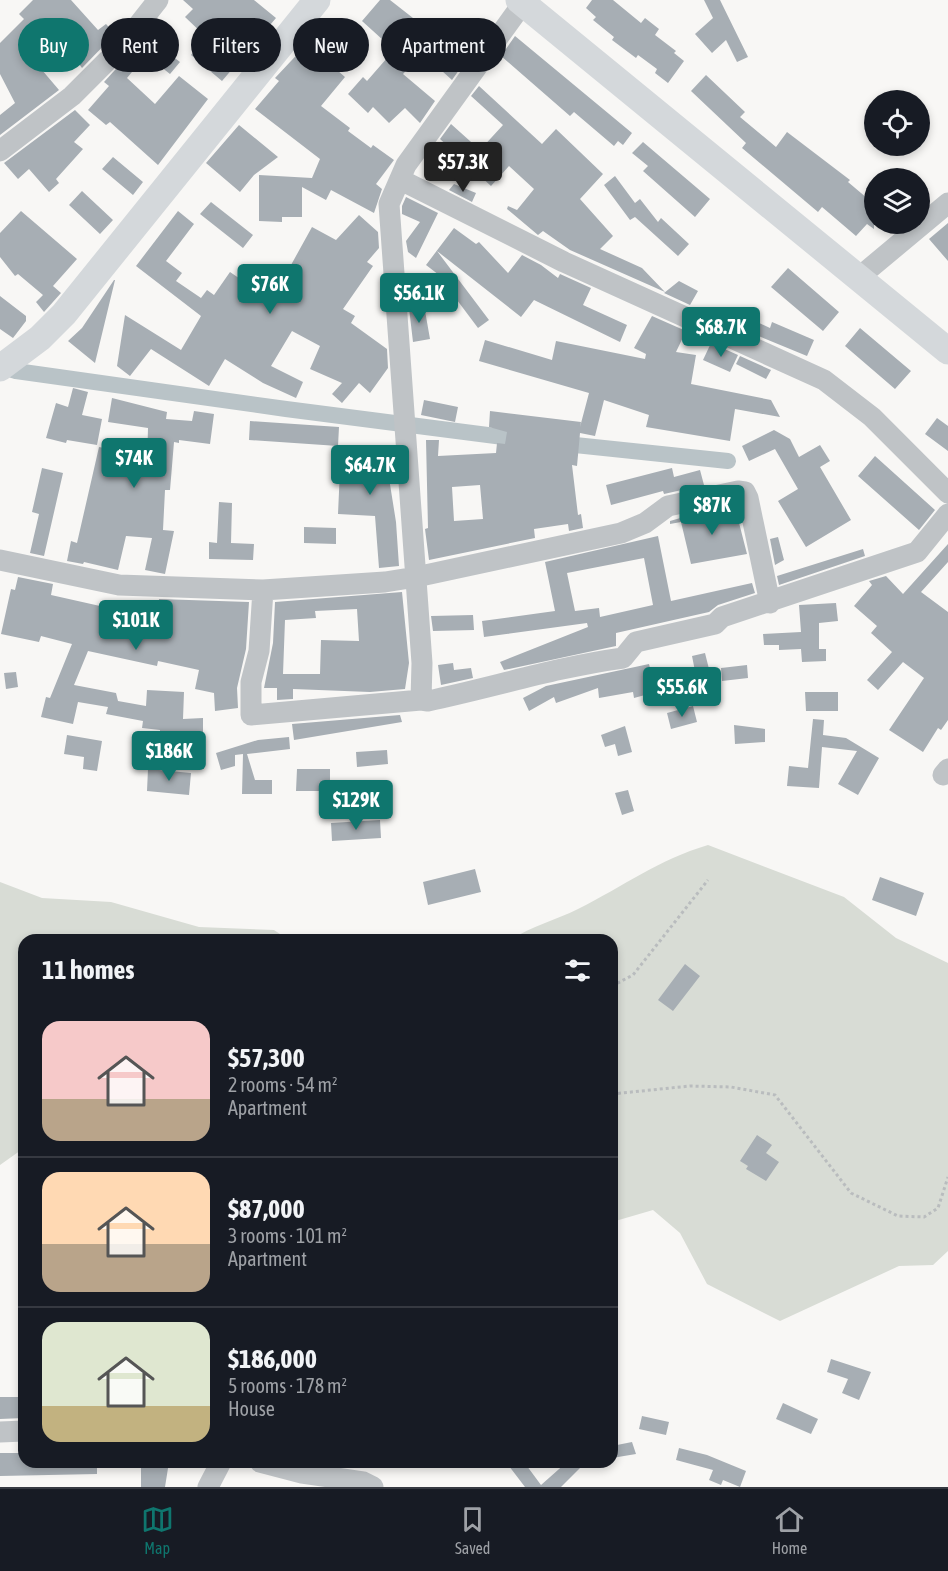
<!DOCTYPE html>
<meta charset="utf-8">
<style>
:root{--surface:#171b24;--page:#20242c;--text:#f1f3f6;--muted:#9ea1a6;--line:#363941;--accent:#0f766e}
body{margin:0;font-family:"Asap Condensed",sans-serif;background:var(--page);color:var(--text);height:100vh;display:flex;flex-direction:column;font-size:22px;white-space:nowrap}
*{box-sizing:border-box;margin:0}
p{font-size:20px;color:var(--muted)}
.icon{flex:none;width:33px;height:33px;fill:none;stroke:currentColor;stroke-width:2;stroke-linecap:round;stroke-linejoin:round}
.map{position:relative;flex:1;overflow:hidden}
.details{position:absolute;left:18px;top:934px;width:600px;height:534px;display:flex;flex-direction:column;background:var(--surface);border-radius:18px;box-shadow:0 3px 9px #0003}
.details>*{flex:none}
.hud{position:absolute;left:18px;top:18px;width:600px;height:54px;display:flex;gap:12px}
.fabs{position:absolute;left:864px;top:90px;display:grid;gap:12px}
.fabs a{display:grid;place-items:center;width:66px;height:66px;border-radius:50%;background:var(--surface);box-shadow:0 3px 9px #0003;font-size:30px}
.price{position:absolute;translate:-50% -51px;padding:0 14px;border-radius:6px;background:var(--accent);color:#fff;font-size:20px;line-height:39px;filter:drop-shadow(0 2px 3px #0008)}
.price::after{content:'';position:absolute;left:50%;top:36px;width:18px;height:14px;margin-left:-9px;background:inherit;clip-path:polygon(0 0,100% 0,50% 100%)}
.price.active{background:#222;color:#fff}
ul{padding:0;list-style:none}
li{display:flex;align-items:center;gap:18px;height:150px;padding:0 24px}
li+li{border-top:2px solid var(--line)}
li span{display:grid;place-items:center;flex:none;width:168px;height:120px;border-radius:18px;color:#555}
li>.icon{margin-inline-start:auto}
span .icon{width:72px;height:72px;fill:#fffc;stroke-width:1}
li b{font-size:26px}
h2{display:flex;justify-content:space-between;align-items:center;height:72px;padding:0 24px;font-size:26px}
.pill{padding:0 21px;border-radius:27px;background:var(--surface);box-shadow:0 3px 9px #0003;font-size:21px;line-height:54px}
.pill.active{background:var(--accent);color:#fff}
.menu{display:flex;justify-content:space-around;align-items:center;height:84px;border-top:2px solid var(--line);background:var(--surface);font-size:16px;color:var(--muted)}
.menu a{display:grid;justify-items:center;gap:3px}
.menu .active{color:var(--accent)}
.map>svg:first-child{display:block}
.green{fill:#d8dcd5}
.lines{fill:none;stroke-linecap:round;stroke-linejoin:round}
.canal{stroke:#b9c3c7;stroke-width:16}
.building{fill:#a7aeb4;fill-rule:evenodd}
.path{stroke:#b9bcbe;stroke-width:3;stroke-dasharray:3 3;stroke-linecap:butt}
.minor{stroke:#bfc3c6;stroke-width:21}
.major{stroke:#d4d8db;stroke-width:27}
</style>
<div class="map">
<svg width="948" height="1487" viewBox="0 0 948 1487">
<rect width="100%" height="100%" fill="#f8f7f5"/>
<!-- green -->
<path class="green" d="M708,845l136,52 52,41 52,25v288l-15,14 -34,1 -119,55 -73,-37 -27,-51 -27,-23 -41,12v-282h-101c20,-14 45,-20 67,-31 46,-23 80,-49 130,-64z
M0,882l42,16 69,4 88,25 75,3 15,10h-265v208l-24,17z"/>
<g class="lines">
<!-- canal -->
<path class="canal" d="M0,366l16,5 270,38 241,31
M556,443l172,18"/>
</g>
<!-- building -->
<path class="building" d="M33,0h38l27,30 8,-6 9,10 -33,34 -8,-11 -4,4 -30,-39 -21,21 40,47 -59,45v-20l15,-12 -15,-29v-31l24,-24 -5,-5z
M183,0h71l22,18 -54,63 -31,-26 15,-18 -21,-20 8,-8z
M380,0h10l46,36 -6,7 29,27 -7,10 -30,-27 -19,21 32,27 -15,22 -15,-15 -16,15 -16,-16 -5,6 -20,-19 15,-17 4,4 27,-31 -32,-29z
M592,0h21l28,23 4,-5 14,11 -4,6 21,16 -2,2 10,8 -16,22 -13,-10 2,-4 -19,-14 -2,3 -24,-18 2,-3 -21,-17 3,-3 -10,-9z
M704,0h16l28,57 -11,5 -11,-22 -14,13 -17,-19 18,-16z
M146,36l34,26 -10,12 -24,-19 -19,23 28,26 24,-28 29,23 -50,66 -48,-43 -4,3 -18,-15 21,-24 -5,-4z
M515,36l117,97 -9,12 -5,-4 -4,5 -40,-34 -4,4 -69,-60z
M307,44l38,33 -24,29 29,22 -2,3 23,17 2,-3 21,15 -18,24 6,5 -8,24 -43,-23 -5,10 -24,-13v30h-20v5l-23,-1v-46l53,3 8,-19 -65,-50 24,-28 -4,-3z
M706,75l39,37 -5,5 36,30 11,-15 63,48 -2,2 26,22v25l-7,-5 -11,12 -34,-29 -4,5 -76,-64 4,-5 -55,-52z
M479,86l63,58 14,-15 47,45 -23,25 33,37 -13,13 42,19 23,24 -95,-42 -27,-19 -5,4 -31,-26 1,-3 9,4 17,-21 -25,-23 -18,20 -51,-47 11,-15 29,26 23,-25 -32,-29z
M75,110l15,15 -16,17 9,7 -27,30 3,4 -10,9 -20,-23 -11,10 -14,-16z
M239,125l39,32 -24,18 -14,17 -34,-29z
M643,142l67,57 -15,18 -52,-46 5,-5 -16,-13z
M113,157l30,25 -10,13 -31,-26z
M615,176l20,27 5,-4 18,23 3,-4 28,26 -11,12 -43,-39 -5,3 -26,-35z
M454,184l22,9 -4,9 -23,-12z
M82,191l31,29 -13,14 -31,-29z
M406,197l32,16 -22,45 -8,-6 -2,-11 14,-19 -18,-8v-8z
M211,202l42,33 -10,13 -43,-34z
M21,211l56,48 -24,27 8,7 -17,19 -8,-10 7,-7 -25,-21 -3,2 -15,-19v-24z
M178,211l16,13 -28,37 16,12 -6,8 25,17 6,-8 7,5 16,-23 38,26 23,-33 21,-38 24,13 23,-25 19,17 1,16 -12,14 6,4 -30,43 12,7 -4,7 36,26 1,19 -18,25 -11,-10 -17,20 -10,-9 10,-11 -32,-14 10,-23 -28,-15 -21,35 32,16 -7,16 -33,-15 -38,-24 -16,27 -58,-37 -21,27 -13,-10 8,-51 56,35 20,-34 -65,-50z
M948,223v38l-19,-22z
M454,228l22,16 3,-2 29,31 14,-18 19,10 17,13 2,-4 31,14 -8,17 44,20 -7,17 -86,-42 -13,17 -84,-66 52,69 -11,8 -27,-36 5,-4 -30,-23z
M788,268l51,44 -16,19 -52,-44z
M114,280h1l-20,83 -27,-22 14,-13z
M679,281l19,10 -8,14 -26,-12z
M0,296l26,20v5l-13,17 -13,-9z
M424,305l6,34 -17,3 -4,-34z
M652,316l34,15 -10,21 20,3 -5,29 80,16 9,17 -45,-8 -5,32 -84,-14 3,-12 -45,-15 -9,36 -15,-3 -3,33 -5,-1 6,50 3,-1 2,14 -14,3 -1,-7 -34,5 1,9 -106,22 -4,-31 3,-1 -2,-88h13l-1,16 58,-3 1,-10 8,1 2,-12 -18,-5 1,-16 91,11 -1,5 9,-34 -110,-32 6,-21 67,20 4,-19 89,18 1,-5 -12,-6zM480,485l3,34 -29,2 -2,-34z
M757,322l13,6 2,-6 42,18 -7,16 -56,-23z
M860,328l51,43 -16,18 -50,-43z
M711,343l27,12 -8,17 -27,-12z
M740,356l31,14 -5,9 -30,-15z
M73,388l15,4 -6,23 20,4 -5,26 -30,-5 -1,3 -20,-5 10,-35 12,4z
M112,398l55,14 -1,7 26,2 2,-10 20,3 -4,30 -31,-4v3l-5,-1 -4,48h-5l-2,40 11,1 -9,43 -20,-4 7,-32 -26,-2 -8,34 -34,-8 -1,2 -16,-3 4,-20 6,2 22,-96 21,4 -2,10 29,3 1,-36 -40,-6z
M424,400l34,7 -3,15 -34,-7z
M937,418l11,8v25l-23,-17z
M250,421l89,6 -1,19 -89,-6z
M774,430l16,9 9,18 21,-12 10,16 -10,6 31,53 -45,27 -28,-46 20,-12 -23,-40 -26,12 -7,-15z
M370,445l18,2 -2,31h3l7,44 3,44 -20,2 -4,-52 -37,-2 3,-67 28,1z
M875,456l60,54 -16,20 -61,-54z
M42,468l21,5 -19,83 -14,-3 9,-39 -7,-2z
M672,468l2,9 26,-7 4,15 -40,9 -1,-3 -52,14 -5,-20z
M219,502l13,1 -1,40 23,1 -1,16 -44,-1v-17l8,1z
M708,510l2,8 26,-7 11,43 -56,10 -10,-42 -11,2v-3z
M304,527l32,1v16l-32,-1z
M658,536l13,65 81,-18 3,10 -37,12 -9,7 -93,21v13l-112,24 -4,-8 88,-35 -1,-4 -103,14 -2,-16 73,-10 -10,-49zM644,558l9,47 -53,12 -1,-9 -24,3 -8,-38z
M778,537l6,23 -9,5 -5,-26z
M948,544v18l-27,30 27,20v108l-7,10 -3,-2 -15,24 -34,-22 35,-52 -21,-16 -25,28 -11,-10 25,-28 -21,-19 6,-7 -23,-20 18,-21 -3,-4 17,-5 17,18z
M863,549l2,7 -86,29 -2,-9z
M18,577l35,7 -2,11 107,24 1,-20 90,3 -3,47 -9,39 1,20 -23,3 -1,-18 -19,-4 4,-19 -41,-9 -1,5 -69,-15 -14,34 42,8 2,8 28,5 1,-16 37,2 -1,27 20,-1v20l-43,1v-9l-18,-2 1,-7 -37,-7 2,-7 -30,-5 -5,22 -32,-7 5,-20 4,1 22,-54 -31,-8 -2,6 -38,-8 10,-45 4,1z
M402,592l7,71 -4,26 -35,3 -77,-3v10l-16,1v-12h-13l9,-45 2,-41zM357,609l2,32 -38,-1 -1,34h-37l2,-54 31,-2 -1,-7z
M836,603l2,18 -19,2v26h7v12l-24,1 -1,-13 -22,1v-5h-15l-1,-11 38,-2 -2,-27z
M473,615l1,15 -41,1 -2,-15z
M705,653l5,20 -14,3 -4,-20z
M453,663l1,7 17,-2 2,10 -32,7 -3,-20z
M649,664l7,28 -22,6 -1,-6 -34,6 -1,-10 -42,15 -2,-6 -25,14 -6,-13 23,-12z
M747,665l1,13 -26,3 -1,-13z
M16,672l2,15 -12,2 -2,-16z
M805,692h33v19h-32z
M693,706l4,16 -26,7 -4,-16z
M400,715l2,7 -108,18 -2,-16z
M813,719l11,1 -1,15 23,3 33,20 -21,37 -20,-11 19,-33 -35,-4 -3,41 -32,-2 2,-20 19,2z
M734,725l31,4v13l-30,2z
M625,726l7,26 -14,4 -3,-12 -10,3 -4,-12z
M67,735l35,6 -5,30 -14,-2 1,-12 -20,-3z
M289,737l1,12 -43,5 8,26h17v14h-30l1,-40 -8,1v11l-14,4 -5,-17 42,-13z
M387,750l1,14 -31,3 -1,-15z
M148,769l43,4 -2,22 -42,-4z
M297,769h33v22h-34z
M628,790l6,21 -12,4 -7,-22z
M380,820l1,18 -49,3 -1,-18z
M475,869l6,23 -53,13 -5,-23z
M880,877l44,16 -8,23 -44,-16z
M685,964l15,12 -27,35 -15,-11z
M757,1135l15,10 -6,8 13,9 -13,19 -20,-12 2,-3 -8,-5z
M831,1359l40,13 -12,28 -17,-7 6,-14 -21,-7z
M0,1397h24v21l-24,1z
M783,1403l35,16 -7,15 -35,-15z
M642,1416l27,6 -3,13 -27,-6z
M632,1442l4,12 -24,4v-12z
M679,1448l28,7 39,16 -6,16 -17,-7 -2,5 -12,-5 4,-10 -37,-10z
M0,1453h24v9h73v12l-97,2z
M141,1462h28l-4,25h-24z
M506,1462h18l17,23 26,-23h19l-25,25h-36z"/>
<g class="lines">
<!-- path -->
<path class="path" d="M612,986l21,-11 75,-95
M612,1094l78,-8 41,1 44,8 76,98 47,23 26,1 14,-9 10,-31"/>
<!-- minor -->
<path class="minor" d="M0,151l72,-55 49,-49 37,-47
M401,180l163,82 260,118 48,37 76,76
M857,279l91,-76
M0,560l119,25 144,5 122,-8 31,-5 205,-44 24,-10 23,-17 70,-15 7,1 3,6 22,105
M263,590l-4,61 -8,31v33l170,-15 7,1c66,-14 129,-34 195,-43l13,-16 79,-18 7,-7 195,-65 31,-38
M421,700l1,-37 -33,-459 17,-39 117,-162
M943,775l5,-6
M0,1432l24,-1
M260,1462l42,11 61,9 10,5
M208,1487l13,-25"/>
<!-- major -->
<path class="major" d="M519,0l429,351
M0,368l40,-30 24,-24 253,-314"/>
</g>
</svg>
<div class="fabs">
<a><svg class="icon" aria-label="locate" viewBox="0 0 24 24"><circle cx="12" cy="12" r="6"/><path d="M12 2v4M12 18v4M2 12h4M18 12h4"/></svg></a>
<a><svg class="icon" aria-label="layers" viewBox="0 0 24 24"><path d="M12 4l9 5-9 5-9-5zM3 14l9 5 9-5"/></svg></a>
</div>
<b class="price active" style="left:463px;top:193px">$57.3K</b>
<b class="price" style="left:270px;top:315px">$76K</b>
<b class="price" style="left:419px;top:324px">$56.1K</b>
<b class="price" style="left:721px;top:358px">$68.7K</b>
<b class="price" style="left:134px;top:489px">$74K</b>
<b class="price" style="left:370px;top:496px">$64.7K</b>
<b class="price" style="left:712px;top:536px">$87K</b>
<b class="price" style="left:136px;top:651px">$101K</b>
<b class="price" style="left:682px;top:718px">$55.6K</b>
<b class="price" style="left:169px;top:782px">$186K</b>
<b class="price" style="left:356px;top:831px">$129K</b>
<div class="hud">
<a class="pill active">Buy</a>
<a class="pill">Rent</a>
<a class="pill">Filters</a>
<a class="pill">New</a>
<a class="pill">Apartment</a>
</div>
<section class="details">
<h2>11 homes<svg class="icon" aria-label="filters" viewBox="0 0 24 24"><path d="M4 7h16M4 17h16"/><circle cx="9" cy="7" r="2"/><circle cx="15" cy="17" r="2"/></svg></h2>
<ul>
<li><span style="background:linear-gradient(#f6c9c9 65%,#b9a48a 0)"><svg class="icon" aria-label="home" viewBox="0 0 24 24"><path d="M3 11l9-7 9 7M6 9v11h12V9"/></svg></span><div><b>$57,300</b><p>2 rooms · 54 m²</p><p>Apartment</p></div></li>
<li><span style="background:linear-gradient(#ffd9b3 60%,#b9a48a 0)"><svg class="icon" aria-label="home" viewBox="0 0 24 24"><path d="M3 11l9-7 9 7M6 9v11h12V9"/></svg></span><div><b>$87,000</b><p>3 rooms · 101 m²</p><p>Apartment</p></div></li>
<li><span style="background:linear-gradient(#dfe7d0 70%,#c2b280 0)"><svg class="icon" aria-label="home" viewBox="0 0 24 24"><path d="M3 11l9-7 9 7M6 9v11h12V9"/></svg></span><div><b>$186,000</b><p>5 rooms · 178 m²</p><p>House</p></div></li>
</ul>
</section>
</div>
<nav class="menu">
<a class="active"><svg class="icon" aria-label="map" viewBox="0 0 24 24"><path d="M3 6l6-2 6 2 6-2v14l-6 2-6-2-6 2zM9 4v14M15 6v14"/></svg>Map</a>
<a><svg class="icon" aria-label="saved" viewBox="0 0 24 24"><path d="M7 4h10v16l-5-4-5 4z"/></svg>Saved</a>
<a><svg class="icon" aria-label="home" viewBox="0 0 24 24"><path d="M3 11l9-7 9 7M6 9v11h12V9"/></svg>Home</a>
</nav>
